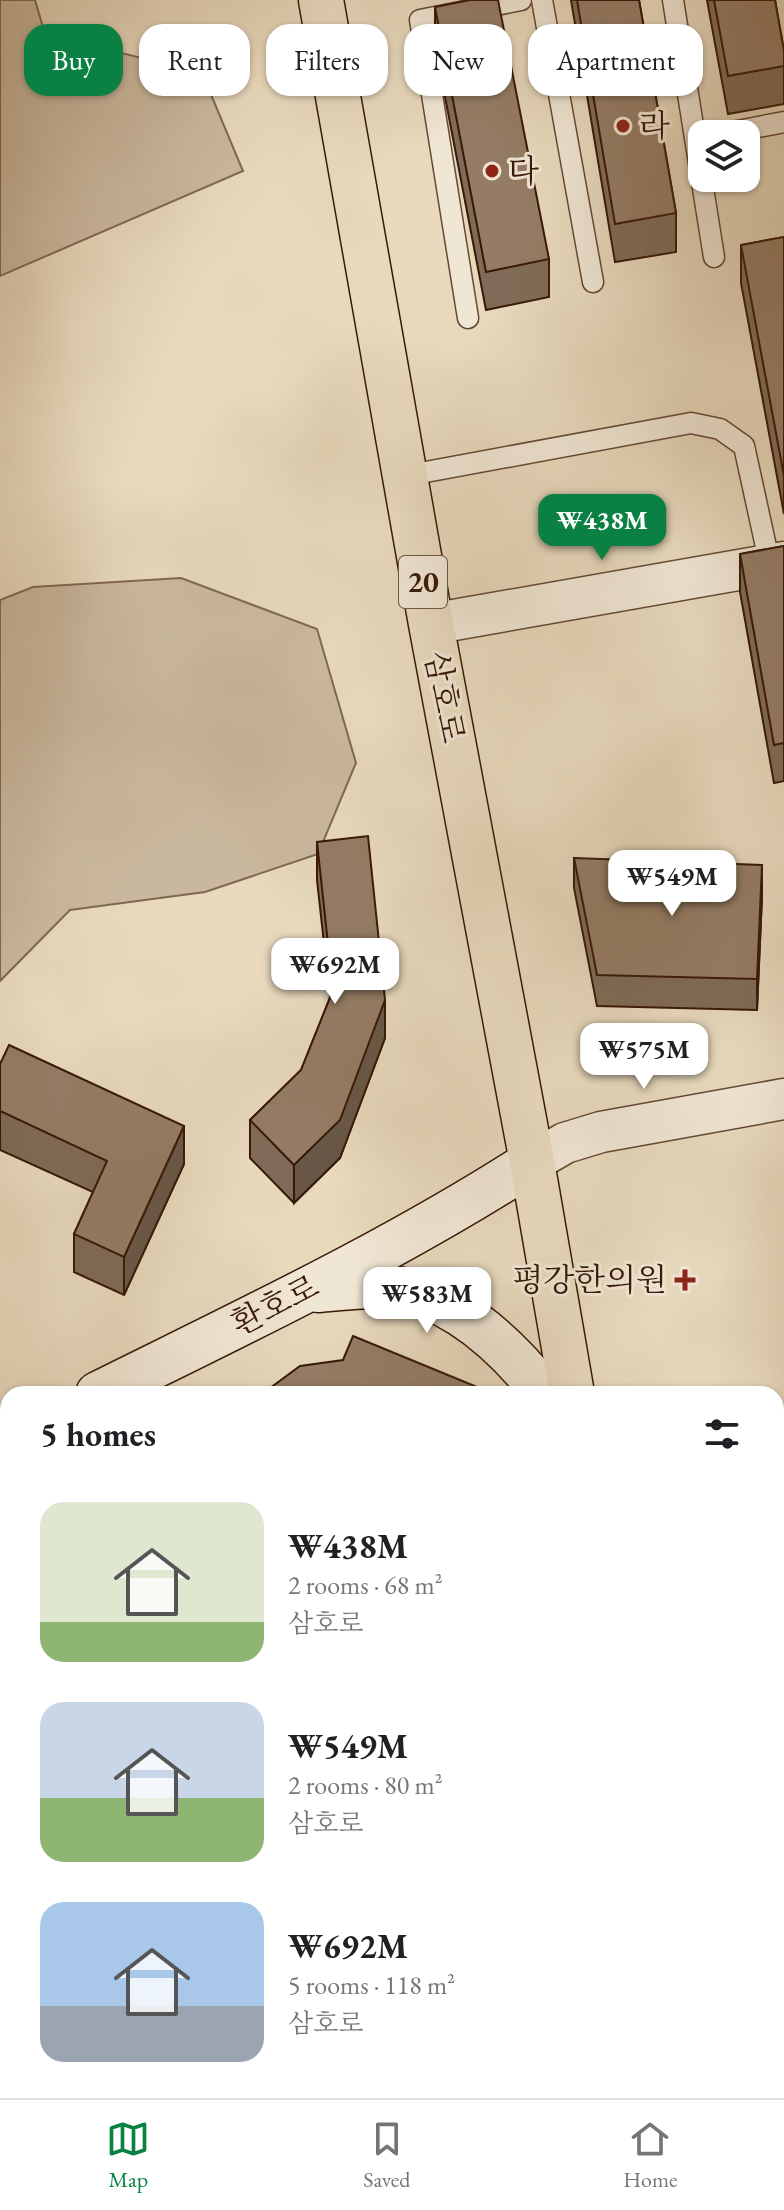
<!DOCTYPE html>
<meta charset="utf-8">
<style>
:root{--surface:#fff;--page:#f6f6f6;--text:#202124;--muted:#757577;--line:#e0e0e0;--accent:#0b8043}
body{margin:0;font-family:"EB Garamond","Noto Serif KR",serif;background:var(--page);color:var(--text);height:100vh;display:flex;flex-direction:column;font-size:30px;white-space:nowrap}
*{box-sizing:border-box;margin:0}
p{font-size:26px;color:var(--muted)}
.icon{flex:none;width:44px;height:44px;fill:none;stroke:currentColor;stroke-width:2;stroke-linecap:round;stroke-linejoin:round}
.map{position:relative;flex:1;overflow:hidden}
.sheet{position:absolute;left:0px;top:1386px;width:784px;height:712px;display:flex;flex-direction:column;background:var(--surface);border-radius:24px 24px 0 0;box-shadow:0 2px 6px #0004}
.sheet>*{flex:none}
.banner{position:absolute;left:24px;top:24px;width:736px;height:72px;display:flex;gap:16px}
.fabs{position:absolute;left:688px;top:120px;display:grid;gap:16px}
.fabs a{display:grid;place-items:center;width:72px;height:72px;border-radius:16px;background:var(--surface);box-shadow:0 2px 6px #0004;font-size:40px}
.price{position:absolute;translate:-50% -68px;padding:0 18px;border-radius:16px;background:#fff;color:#222;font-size:26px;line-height:52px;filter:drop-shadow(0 2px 4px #0008)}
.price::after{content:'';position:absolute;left:50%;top:48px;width:24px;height:18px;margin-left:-12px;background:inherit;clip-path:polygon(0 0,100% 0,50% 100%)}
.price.on{background:var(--accent);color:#fff}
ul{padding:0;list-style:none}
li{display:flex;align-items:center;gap:24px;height:200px;padding:0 40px}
li span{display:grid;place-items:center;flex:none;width:224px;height:160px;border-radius:24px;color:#555}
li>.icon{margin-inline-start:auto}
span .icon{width:96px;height:96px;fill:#fffc;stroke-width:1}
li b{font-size:34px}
h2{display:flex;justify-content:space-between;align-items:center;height:96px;padding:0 40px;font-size:34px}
.pill{padding:0 28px;border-radius:24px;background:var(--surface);box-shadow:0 2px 6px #0004;font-size:28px;line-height:72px}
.pill.on{background:var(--accent);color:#fff}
.dock{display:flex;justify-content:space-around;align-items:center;height:112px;border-top:2px solid var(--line);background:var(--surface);font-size:22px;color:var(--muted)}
.dock a{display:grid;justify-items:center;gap:4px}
.dock .on{color:var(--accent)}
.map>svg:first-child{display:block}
.green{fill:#cab89e;stroke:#816852;stroke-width:2}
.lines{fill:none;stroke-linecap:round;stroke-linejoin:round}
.lane-casing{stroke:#644834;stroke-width:23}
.street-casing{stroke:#644834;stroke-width:43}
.secondary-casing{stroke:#381806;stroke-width:47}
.primary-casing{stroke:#381806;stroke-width:47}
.lane{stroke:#f0e6d4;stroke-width:20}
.street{stroke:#f0e6d4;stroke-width:40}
.secondary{stroke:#f0e6d4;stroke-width:44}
.primary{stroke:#e8d9bd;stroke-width:44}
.wall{fill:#7f6b57;stroke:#381806;stroke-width:2}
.shaded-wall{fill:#685747;stroke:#381806;stroke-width:2}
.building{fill:#947c65;stroke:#381806;stroke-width:2}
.poi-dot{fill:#8f2418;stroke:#f0e6d4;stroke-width:3}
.labels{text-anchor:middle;stroke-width:6;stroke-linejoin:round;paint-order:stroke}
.shield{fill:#f0e6d4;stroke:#6f5644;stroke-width:2}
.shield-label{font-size:30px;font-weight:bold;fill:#381806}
.poi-label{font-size:32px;fill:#381806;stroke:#f0e6d4;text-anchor:start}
.street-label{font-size:32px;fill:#381806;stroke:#f0e6d4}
</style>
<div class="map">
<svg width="784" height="2098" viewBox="0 0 784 2098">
<rect width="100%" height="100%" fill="#e8d9bd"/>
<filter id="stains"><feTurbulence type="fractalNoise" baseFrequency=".0025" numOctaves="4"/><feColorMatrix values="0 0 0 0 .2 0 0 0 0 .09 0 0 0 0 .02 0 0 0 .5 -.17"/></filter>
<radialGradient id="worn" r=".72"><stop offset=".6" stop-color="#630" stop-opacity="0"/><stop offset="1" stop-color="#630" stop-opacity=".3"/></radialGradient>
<!-- green -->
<path class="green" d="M0,0h35l10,34 157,39 41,98 -243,105z
M181,578l136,51 39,134 -38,91 -113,38 -135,18 -70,71v-381l33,-13z"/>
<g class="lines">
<!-- lane casing -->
<g class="lane-casing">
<path id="lane" d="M542,0l51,282
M673,0l41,257
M722,134l62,-12
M468,318l-48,-298 101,-20
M404,476l287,-53 29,6 24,17 26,119
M776,1899l8,-2"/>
</g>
<!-- street casing -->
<g class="street-casing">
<path id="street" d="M431,624l353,-62
M532,1162l33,-19 36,-11 183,-33"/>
</g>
<!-- secondary casing -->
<g class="secondary-casing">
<path id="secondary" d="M318,1290c25,-2 49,-6 74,-2 62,8 115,58 153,106
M98,1394c147,-73 296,-143 434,-232
M0,1443l8,-4"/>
</g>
<!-- primary casing -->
<g class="primary-casing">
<path id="primary" d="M321,0l110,624 101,538 40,232
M707,2090l2,8"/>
</g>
<!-- lane -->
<use href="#lane" class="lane"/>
<!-- street -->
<use href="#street" class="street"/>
<!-- secondary -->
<use href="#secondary" class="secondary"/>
<!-- primary -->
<use href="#primary" class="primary"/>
</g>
<!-- wall -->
<path class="wall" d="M571,0h68l37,213v39l-61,10z
M707,0h68l9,51v53l-56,10z
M435,7l114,252v38l-63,13 -51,-265z
M784,237v277l-43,-231v-38z
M784,546v235l-10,2 -34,-191v-38z
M317,842l68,196 -45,120 -46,45 -44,-45v-38l51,-50 29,-72 -13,-118z
M574,858l188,38 -5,114 -160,-4 -23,-118z
M0,1064l184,100 -60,131 -50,-23v-38l19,-42 -93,-42z
M0,1543l8,4v104l-6,-3z
M8,2046v44h75l-3,8h-59l-16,-7v-38z"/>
<!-- shaded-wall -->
<path class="shaded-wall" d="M762,865v31l-5,114v-31z
M385,1000v38l-45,120 -46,45v-38z
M184,1126v38l-60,131v-38z
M2,1610v38l-2,6v-39z
M71,2090h12l-3,8h-9z
M458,2090h15l-3,8h-16z"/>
<!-- building -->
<path class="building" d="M470,0h28l51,259 -63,13 -51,-265z
M577,0h62l37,213 -61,11z
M714,0h61l9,51v15l-56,10z
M784,237v239l-43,-231z
M784,546v197l-10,2 -34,-191z
M368,836l17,164 -45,120 -46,45 -44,-45 51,-50 32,-80 -16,-148z
M574,858l188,7 -5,114 -160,-4z
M9,1045l175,81 -60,131 -50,-23 33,-73 -107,-50v-47z
M353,1336l141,58h-232l38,-28 43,-6z
M0,1543l8,4v66l-6,-3 -2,5z
M382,2090h76l-4,8h-75z"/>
<!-- markers -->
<g class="poi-dot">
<circle cx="623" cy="126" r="8"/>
<circle cx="492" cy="171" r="8"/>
<path d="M681 1268h8v8h8v8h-8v8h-8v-8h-8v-8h8z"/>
</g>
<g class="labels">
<!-- shield labels -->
<rect class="shield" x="399" y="556" width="48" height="52" rx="6"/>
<g class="shield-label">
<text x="423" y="592">20</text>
</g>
<!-- poi labels -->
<g class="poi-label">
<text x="639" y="137">라</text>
<text x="508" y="182">다</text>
<text x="667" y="1291" text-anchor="end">평강한의원</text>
</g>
<!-- street labels -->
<g class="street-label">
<text transform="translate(445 697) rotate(79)" y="11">삼호로</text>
<text transform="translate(275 1305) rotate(-27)" y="11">환호로</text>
</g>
</g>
<rect width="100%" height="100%" filter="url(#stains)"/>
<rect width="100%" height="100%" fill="url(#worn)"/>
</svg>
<div class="fabs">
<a><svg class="icon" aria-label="layers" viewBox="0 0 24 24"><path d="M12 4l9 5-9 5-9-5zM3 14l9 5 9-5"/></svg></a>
</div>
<b class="price on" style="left:602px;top:562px">₩438M</b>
<b class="price" style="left:672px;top:918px">₩549M</b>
<b class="price" style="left:335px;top:1006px">₩692M</b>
<b class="price" style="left:644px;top:1091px">₩575M</b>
<b class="price" style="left:427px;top:1335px">₩583M</b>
<div class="banner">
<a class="pill on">Buy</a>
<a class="pill">Rent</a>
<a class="pill">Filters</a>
<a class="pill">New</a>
<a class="pill">Apartment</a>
</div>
<section class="sheet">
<h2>5 homes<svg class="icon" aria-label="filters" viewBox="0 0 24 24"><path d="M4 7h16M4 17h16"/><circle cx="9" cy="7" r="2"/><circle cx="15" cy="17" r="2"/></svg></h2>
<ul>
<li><span style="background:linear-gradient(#dfe7d0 75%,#8fb573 0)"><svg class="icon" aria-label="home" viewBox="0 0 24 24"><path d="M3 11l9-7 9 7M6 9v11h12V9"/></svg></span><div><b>₩438M</b><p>2 rooms · 68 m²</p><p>삼호로</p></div></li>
<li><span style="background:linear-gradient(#c9d6e8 60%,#8fb573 0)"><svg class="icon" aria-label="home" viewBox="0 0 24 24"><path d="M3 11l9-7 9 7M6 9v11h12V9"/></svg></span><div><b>₩549M</b><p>2 rooms · 80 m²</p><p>삼호로</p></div></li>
<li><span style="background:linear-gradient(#a9c7e8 65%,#9aa5b1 0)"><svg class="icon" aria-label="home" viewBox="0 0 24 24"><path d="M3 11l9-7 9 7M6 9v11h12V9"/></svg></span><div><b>₩692M</b><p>5 rooms · 118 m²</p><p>삼호로</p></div></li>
</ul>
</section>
</div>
<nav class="dock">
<a class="on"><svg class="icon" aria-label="map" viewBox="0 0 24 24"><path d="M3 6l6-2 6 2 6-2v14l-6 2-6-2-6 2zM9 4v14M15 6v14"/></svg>Map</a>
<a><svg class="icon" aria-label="saved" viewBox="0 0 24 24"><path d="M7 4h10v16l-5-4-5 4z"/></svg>Saved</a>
<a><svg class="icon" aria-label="home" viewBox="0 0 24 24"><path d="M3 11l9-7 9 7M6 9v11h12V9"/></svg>Home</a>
</nav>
